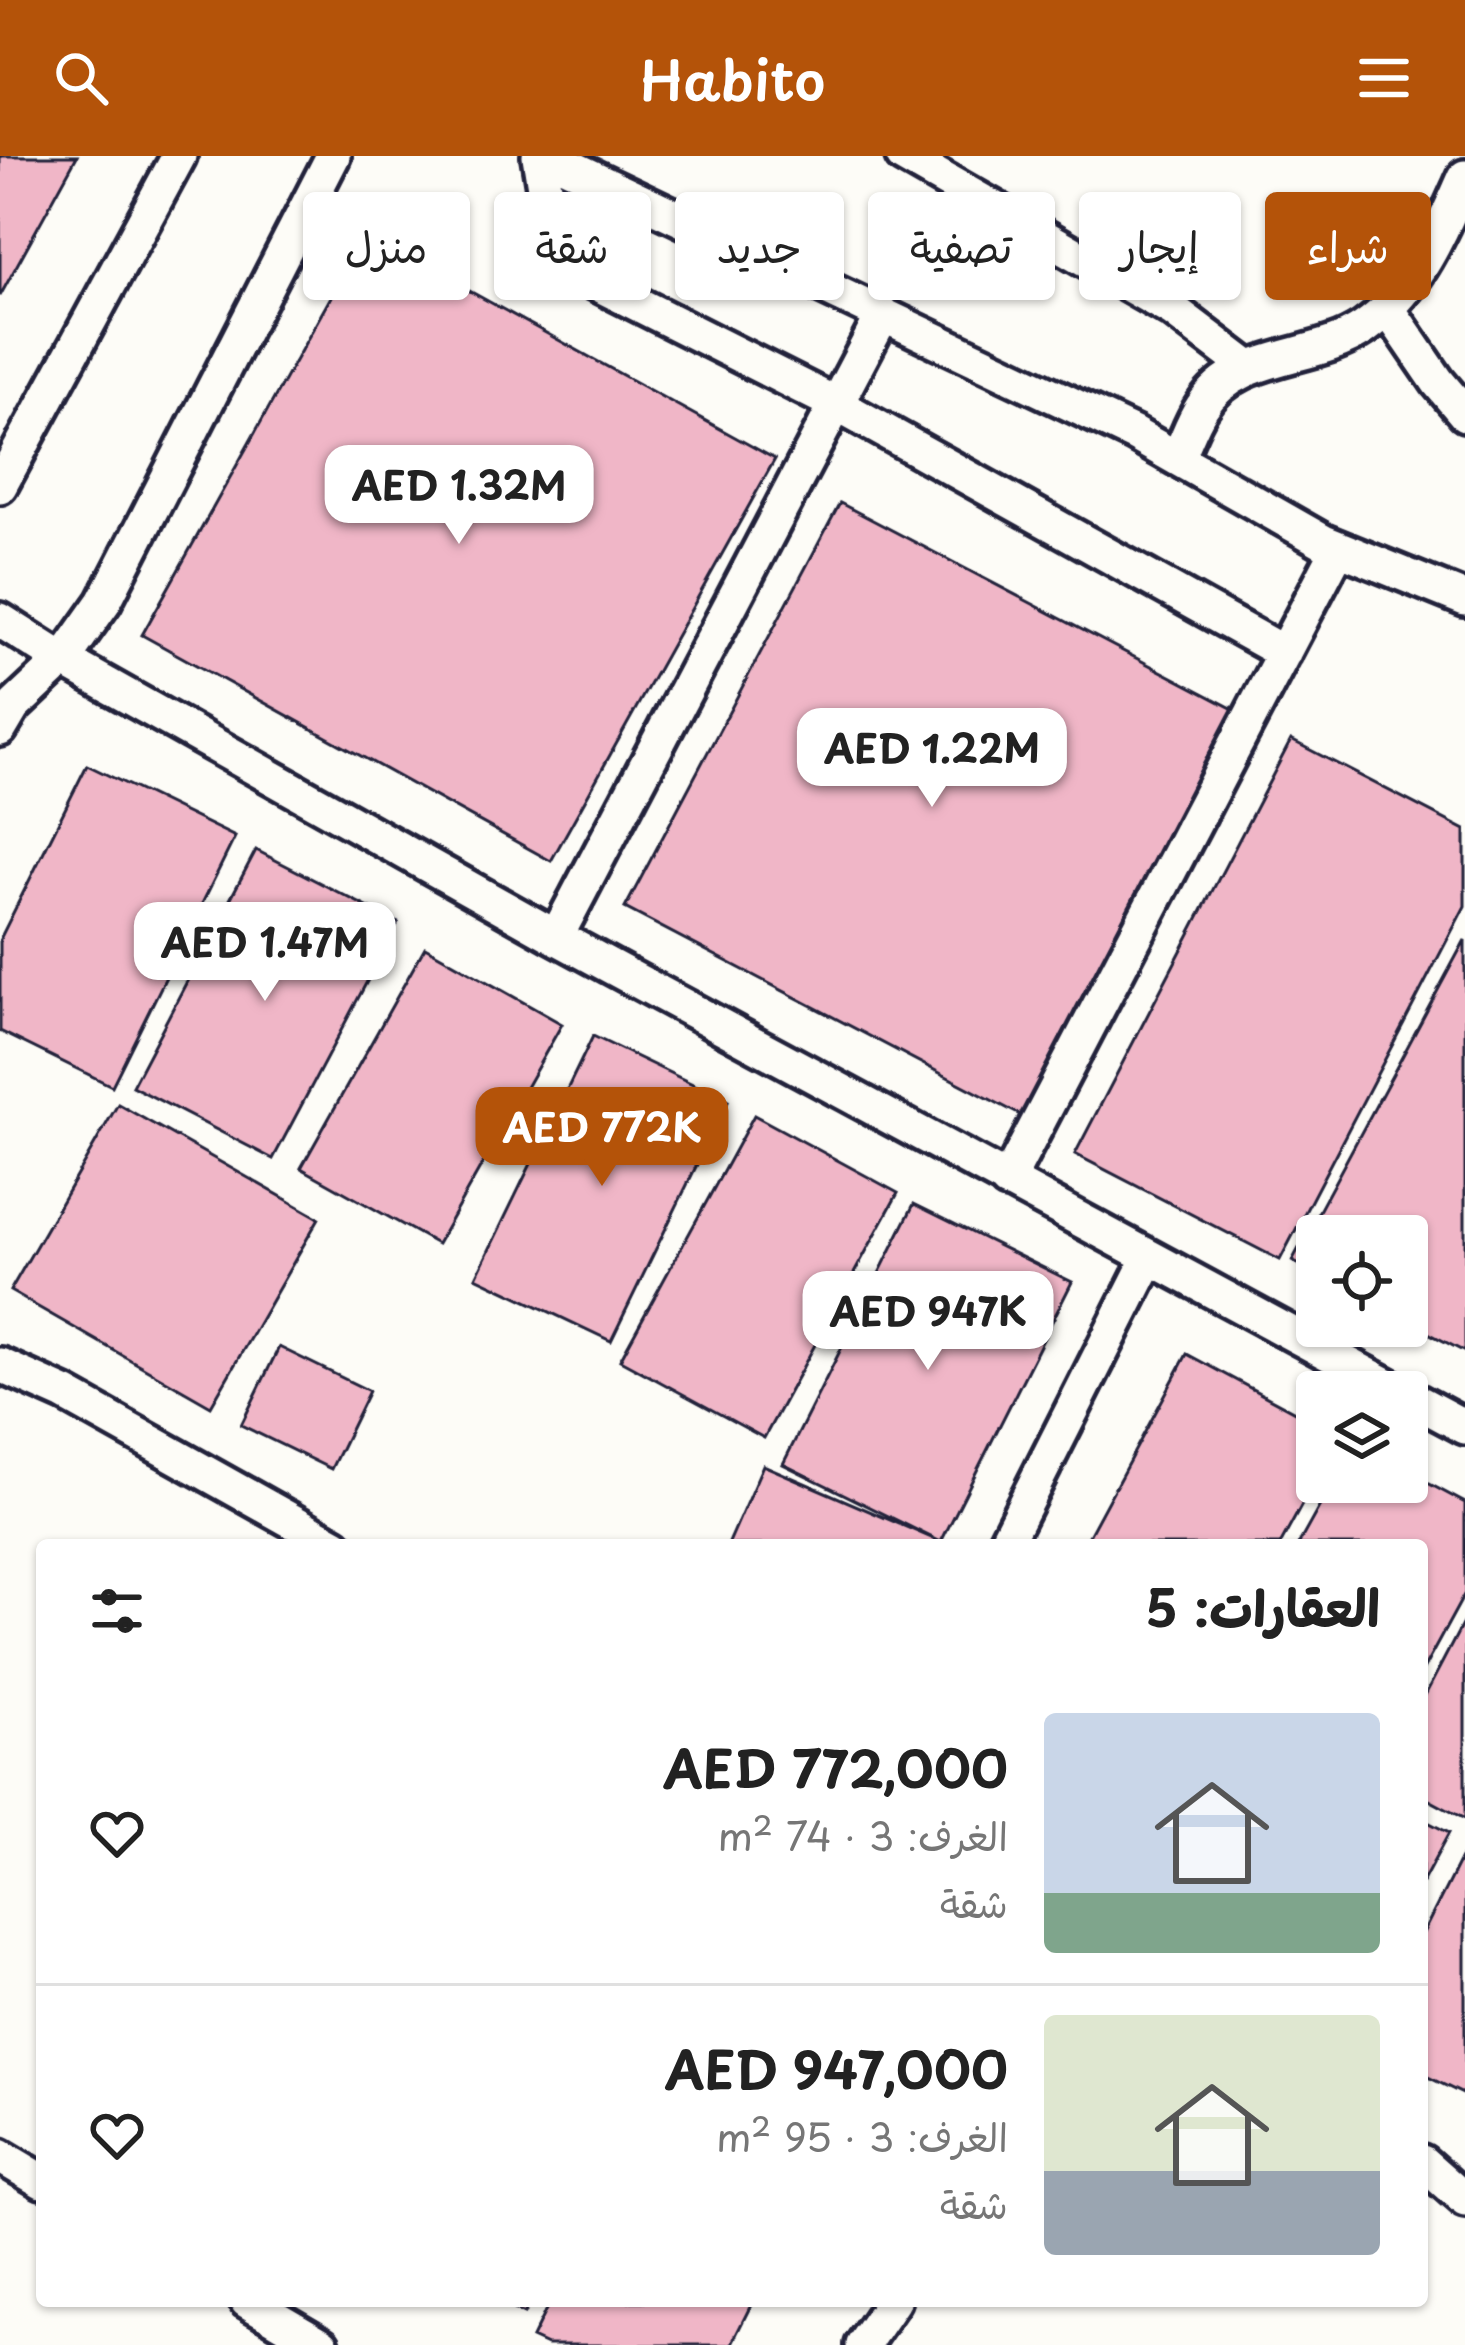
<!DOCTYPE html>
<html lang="ar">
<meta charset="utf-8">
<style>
:root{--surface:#fff;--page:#f6f6f6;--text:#222;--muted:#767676;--line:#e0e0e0;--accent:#b45309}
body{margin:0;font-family:"Playpen Sans","Playpen Sans Arabic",sans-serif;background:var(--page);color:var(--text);direction:rtl;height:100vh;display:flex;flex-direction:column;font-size:45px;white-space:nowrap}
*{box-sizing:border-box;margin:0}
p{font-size:39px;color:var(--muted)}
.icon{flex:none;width:66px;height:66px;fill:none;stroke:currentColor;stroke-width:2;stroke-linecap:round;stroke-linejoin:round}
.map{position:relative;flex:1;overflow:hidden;direction:ltr}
.side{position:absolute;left:36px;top:1383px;width:1392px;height:768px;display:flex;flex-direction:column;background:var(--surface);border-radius:12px;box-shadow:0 3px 9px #0004;direction:rtl}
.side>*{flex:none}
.guide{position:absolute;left:36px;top:36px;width:1395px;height:108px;direction:rtl;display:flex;gap:24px}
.fabs{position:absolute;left:1296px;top:1059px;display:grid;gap:24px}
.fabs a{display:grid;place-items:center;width:132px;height:132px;border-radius:12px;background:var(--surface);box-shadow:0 3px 9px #0004;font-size:60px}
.price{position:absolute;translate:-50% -102px;padding:0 27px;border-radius:24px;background:#fff;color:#222;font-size:39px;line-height:78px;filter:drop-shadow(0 3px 6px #0008)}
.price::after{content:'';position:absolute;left:50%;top:72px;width:36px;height:27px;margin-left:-18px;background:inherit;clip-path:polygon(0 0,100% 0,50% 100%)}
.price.active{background:var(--accent);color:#fff}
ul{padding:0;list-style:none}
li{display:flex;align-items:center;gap:36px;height:300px;padding:0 48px}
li+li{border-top:3px solid var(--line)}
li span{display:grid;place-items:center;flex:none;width:336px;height:240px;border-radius:12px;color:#555}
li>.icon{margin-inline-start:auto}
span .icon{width:144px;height:144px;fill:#fffc;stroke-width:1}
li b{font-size:51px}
h2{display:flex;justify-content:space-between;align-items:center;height:144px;padding:0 48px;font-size:51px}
.chip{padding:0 42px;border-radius:12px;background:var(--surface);box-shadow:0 3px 9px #0004;font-size:42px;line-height:108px}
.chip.active{background:var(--accent);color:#fff}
header{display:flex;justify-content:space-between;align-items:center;height:156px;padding:0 48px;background:var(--accent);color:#fff;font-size:54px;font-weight:600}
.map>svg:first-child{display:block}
.building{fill:#f0b6c7;stroke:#22223b;stroke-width:3}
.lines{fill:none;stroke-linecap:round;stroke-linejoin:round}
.street-casing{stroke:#22223b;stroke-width:42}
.street{stroke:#fdfcf7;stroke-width:33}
</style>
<header><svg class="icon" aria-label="menu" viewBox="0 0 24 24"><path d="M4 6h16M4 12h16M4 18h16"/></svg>Habito<svg class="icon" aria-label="search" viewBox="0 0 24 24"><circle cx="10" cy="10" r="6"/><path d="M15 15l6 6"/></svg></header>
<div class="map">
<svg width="1465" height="2189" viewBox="0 0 1465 2189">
<rect width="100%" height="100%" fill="#fdfcf7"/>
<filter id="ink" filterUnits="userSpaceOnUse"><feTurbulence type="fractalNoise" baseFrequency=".00833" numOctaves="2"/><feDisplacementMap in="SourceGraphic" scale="24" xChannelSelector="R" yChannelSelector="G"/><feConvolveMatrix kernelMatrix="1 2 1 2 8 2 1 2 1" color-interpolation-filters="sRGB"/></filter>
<g filter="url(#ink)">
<!-- building -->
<path class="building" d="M0,0h77l-77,140z
M366,78l409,225 -224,402 -409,-226z
M840,347l399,209 -215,405 -399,-209z
M1291,584l174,90v76l-185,354 -205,-106z
M87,609l148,72 -123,249 -112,-55v-92z
M256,694l142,73 -125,236 -141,-73z
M1465,784v412l-58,-30v-86h-90v38l-25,-13z
M425,791l137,77 -125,220 -136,-76z
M593,880l135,65 -117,240 -135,-64z
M118,948l201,114 -108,188 -201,-115z
M754,959l144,78 -134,245 -144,-78z
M914,1048l158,78 -131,260 -158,-78z
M279,1191l90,44 -38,78 -90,-44z
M1187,1198l130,70v53l-37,68h-196z
M763,1309l178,77 -1,3h-212z
M1407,1316l58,31v90l-43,79v-127h-124l35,-63h74z
M1465,1463v200l-43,-23v-95z
M1422,1663l27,14 -27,50z
M1465,1694v245l-43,-21v-139z
M497,2145h34l-7,13z
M550,2145h203l-22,44h-184l-15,-7z"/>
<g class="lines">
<!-- street casing -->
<g class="street-casing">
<path id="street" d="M539,0l15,92 14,21 268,135 448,249
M548,0l586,278 190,108 141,57
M903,0l271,155 75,57
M1388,153l50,73 27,32
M1178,301c8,-16 14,-35 24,-50 35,-56 112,-45 162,-79 54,-38 75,-93 101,-151
M0,330l179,-330
M0,464l63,40 493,277 844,455
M0,573l13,-22 50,-47 41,-58 229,-446
M556,781l327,-622
M1007,1026l331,-633
M0,1209l65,29 270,151
M1407,1240l58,31
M1004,1389l145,-287
M0,2000l42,25
M1422,2006l43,38
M247,2145l75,44
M863,2189l30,-44"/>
</g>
<!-- street -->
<use href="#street" class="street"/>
</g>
</g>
</svg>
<div class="fabs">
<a><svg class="icon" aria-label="locate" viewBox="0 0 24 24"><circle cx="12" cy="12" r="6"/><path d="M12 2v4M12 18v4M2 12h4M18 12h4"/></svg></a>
<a><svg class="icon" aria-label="layers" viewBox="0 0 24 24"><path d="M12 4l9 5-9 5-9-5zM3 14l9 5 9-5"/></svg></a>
</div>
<b class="price" style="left:459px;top:391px">AED 1.32M</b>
<b class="price" style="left:932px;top:654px">AED 1.22M</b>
<b class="price" style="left:265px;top:848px">AED 1.47M</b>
<b class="price active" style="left:602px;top:1033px">AED 772K</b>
<b class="price" style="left:928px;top:1217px">AED 947K</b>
<div class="guide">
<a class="chip active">شراء</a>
<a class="chip">إيجار</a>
<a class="chip">تصفية</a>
<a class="chip">جديد</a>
<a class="chip">شقة</a>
<a class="chip">منزل</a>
</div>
<section class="side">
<h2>العقارات: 5<svg class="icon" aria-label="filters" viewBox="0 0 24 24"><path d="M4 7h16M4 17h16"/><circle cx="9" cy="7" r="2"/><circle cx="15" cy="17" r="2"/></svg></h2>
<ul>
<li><span style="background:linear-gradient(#c9d6e8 75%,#7fa58c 0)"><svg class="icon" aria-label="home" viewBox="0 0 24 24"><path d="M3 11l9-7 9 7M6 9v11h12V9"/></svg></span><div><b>AED 772,000</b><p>الغرف: 3 · 74 m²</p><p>شقة</p></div><svg class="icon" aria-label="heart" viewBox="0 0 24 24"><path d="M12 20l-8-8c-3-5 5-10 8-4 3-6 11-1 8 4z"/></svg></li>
<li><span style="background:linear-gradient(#dfe7d0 65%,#9aa5b1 0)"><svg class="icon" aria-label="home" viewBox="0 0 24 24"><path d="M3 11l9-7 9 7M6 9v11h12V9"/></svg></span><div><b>AED 947,000</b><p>الغرف: 3 · 95 m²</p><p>شقة</p></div><svg class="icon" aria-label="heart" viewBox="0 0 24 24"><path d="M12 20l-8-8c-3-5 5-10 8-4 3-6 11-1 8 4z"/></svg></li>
</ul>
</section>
</div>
